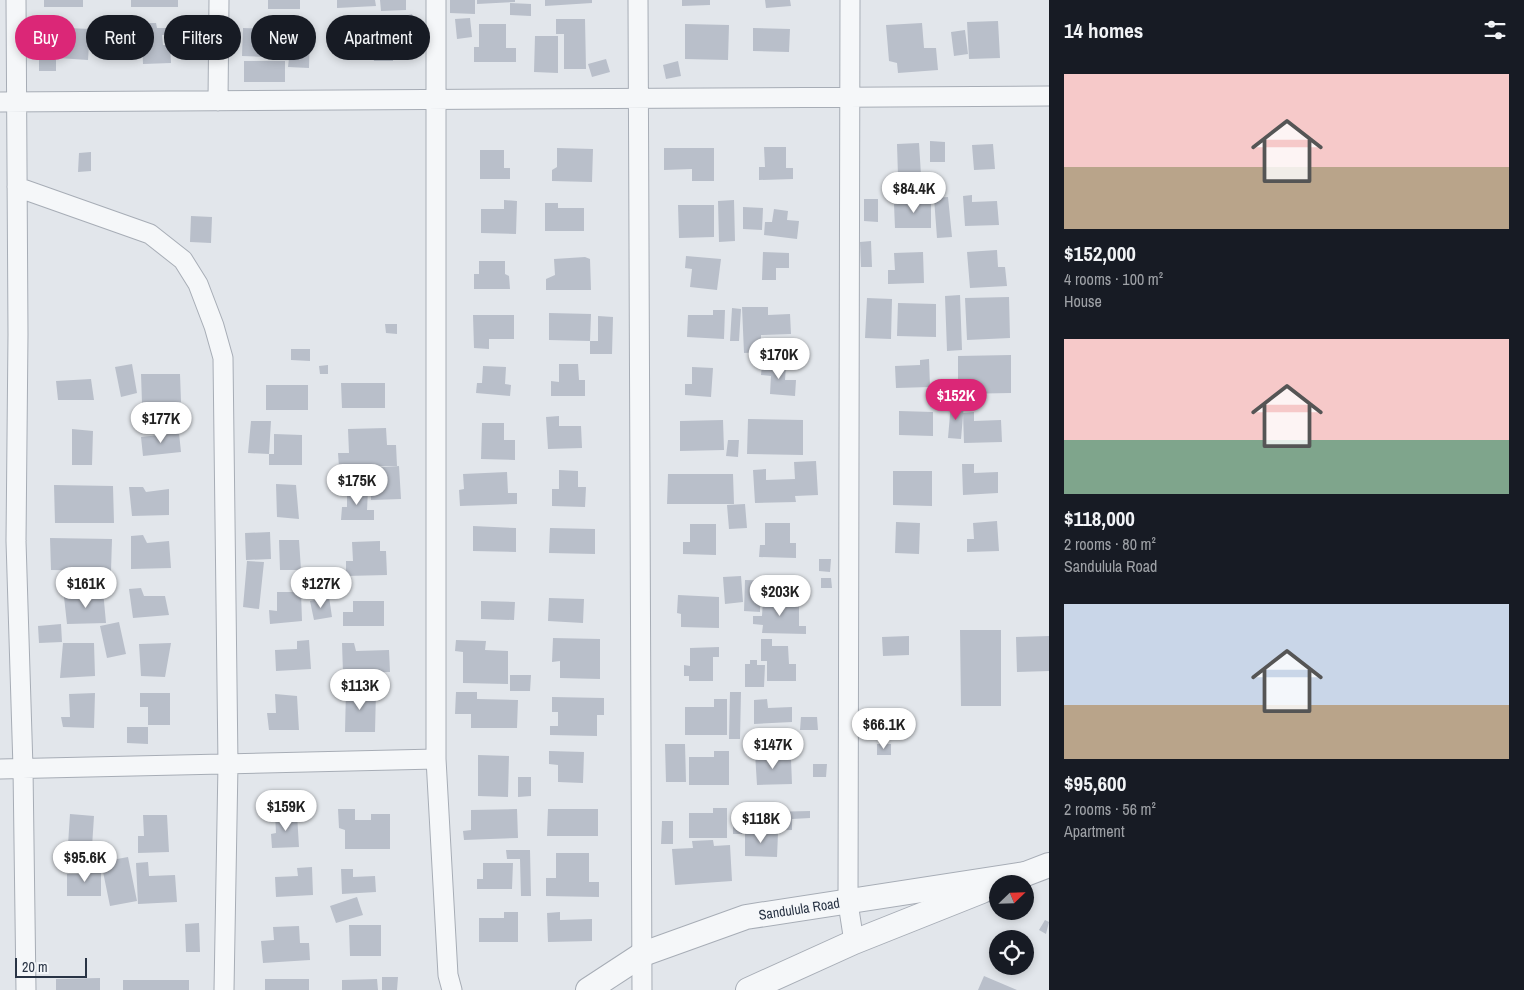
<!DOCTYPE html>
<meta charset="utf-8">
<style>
:root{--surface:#171b24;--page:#20242c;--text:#f1f3f6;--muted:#9ea1a6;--accent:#db2777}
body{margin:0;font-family:"Archivo Narrow",sans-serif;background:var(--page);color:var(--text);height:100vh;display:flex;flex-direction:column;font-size:19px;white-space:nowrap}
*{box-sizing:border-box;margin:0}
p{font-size:16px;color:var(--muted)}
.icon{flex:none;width:28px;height:28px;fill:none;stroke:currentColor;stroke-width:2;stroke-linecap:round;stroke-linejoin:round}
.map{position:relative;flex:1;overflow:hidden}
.panel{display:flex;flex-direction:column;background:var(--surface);width:475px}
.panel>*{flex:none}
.top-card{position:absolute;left:15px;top:15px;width:475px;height:45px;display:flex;gap:10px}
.needle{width:32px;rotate:67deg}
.fabs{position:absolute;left:989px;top:875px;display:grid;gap:10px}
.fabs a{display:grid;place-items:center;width:45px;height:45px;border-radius:50%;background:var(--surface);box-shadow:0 2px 8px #0003;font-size:25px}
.scale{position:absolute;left:15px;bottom:12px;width:72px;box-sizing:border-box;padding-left:5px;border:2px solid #293445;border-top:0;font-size:14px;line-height:18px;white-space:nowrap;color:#293445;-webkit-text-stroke:4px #f2f5f8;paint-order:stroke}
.price{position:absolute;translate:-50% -42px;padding:0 11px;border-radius:18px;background:#fff;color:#222;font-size:16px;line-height:32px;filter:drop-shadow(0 1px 2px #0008)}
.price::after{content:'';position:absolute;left:50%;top:30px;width:15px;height:11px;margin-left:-8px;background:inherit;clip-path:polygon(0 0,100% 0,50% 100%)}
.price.active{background:var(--accent);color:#fff}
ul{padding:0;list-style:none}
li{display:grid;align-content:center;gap:10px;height:265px;padding:0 15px}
li span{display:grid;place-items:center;height:155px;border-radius:0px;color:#555}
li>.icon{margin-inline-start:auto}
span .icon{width:90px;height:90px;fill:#fffc;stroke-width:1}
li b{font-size:21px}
h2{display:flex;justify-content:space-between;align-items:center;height:60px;padding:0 15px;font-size:21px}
.chip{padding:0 18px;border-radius:22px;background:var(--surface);box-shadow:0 2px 8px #0003;font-size:18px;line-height:45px}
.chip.active{background:var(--accent);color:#fff}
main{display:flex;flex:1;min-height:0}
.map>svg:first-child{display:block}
.building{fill:#b9bfca}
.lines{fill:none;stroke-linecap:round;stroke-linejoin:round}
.minor-casing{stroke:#a7adb6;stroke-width:21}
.tertiary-casing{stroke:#a7adb6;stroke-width:26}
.minor{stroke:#f5f7f9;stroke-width:19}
.tertiary{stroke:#f5f7f9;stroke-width:24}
.labels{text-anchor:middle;stroke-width:4;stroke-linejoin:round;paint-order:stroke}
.street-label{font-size:14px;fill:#293445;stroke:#f2f5f8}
</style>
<main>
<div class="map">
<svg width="1049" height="990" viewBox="0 0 1049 990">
<rect width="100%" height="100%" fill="#e2e6eb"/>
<!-- building -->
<path class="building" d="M44,0h39v7h-39z
M131,0h47v7h-47z
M268,0h32v9h-32z
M337,0h38l1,6 -39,2z
M380,0h26v10l-25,1z
M450,0h25v14l-25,-1z
M477,0h38v2l-38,2z
M545,0h47v3l-47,3z
M682,0h28v5l-28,1z
M765,0h25l1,6 -25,2z
M510,3l21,1v12l-21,-1z
M412,14l6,25 -14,4 -7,-25z
M470,18l2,19 -15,2 -2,-20z
M556,19h29l1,50h-22v-35h-8z
M998,21l2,37 -31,1 -2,-37z
M146,23h10l1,5h10v7h-5l1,10h7l1,18 -28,1 -1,-22h-8v-15h13z
M922,23l2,25h12l2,22 -40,3 -1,-10 -8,-2 -3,-36z
M392,24l1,37h-19l-1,-5h-32l-1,-23 28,-1v-7z
M479,24h27v24h10v14h-42v-15h5z
M685,24l44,1 -1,35 -43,-1z
M39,25h17v46h-17z
M293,25h17l-1,43 -21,-1 1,-9 -47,-2 1,-28 50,2z
M68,28l22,1 -2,31 -30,-2 1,-12h8z
M753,28l37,1 -1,23 -36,-1z
M965,30l3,24 -14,2 -3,-24z
M535,36h23v37l-24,-1z
M606,59l4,13 -18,5 -4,-13z
M244,61h41v21h-41z
M678,61l3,15 -15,3 -3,-14z
M930,141l15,1v20h-15z
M919,143l2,32 -23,1 -1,-32z
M993,144l2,25 -21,1 -2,-25z
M764,147h22v21h7v11l-34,1v-13h6z
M557,148l36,1 -1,33 -40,-1v-11l5,-3z
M664,148h50v33h-22v-12l-28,1z
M480,150h24v18h6v11h-30z
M91,152v19l-13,1 1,-19z
M972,195v7l25,-1 2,24 -34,1 -2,-30z
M918,197h13v31h-36l-1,-24h24z
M948,197l4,40 -15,1 -3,-40z
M864,199h14v23l-14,-1z
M504,200l13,1 -1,33 -35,-1v-24h23z
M734,200l1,41 -16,1 -1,-41z
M545,203h13v5h26v23h-39z
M678,205h36v32l-35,1z
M743,207l20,1 -1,22 -19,-1z
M774,209l14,2 -1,9 12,1 -2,18 -33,-4 1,-13h7z
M191,216l21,1 -1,26 -21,-1z
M871,241l1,26h-11l-1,-25z
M997,250l1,17h7l2,19 -37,2 -3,-36z
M763,252l26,1v15h-13v12h-14z
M923,252l1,31 -36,1v-14h7l-1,-17z
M686,256l35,3 -4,31 -27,-3 2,-18 -7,-1z
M585,257l5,2 1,31h-45v-11l9,-4 -1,-16z
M479,261h26v13l4,2 1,13h-36v-15h5z
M960,295l2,55 -15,1 -2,-55z
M1009,297l1,41 -43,2 -2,-42z
M867,298l25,1 -1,40 -26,-1z
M898,303l38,1v33l-39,-1z
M742,307h26v8l22,-1 1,20 -30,1v17l-17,1z
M732,308l9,1 -2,32h-9z
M713,310h12l-1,29 -37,-2 1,-22h25z
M549,313l42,1 -1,27h8v-25l15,1 -1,37h-22v-13l-41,-1z
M473,315h41v24h-25v10l-15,-1z
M385,324h12v10l-11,-1z
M291,349h19v12l-19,-1z
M1011,355v38l-53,1v-38z
M929,359l1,28 -34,1 -1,-22 25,-1v-5z
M132,364l5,29 -16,4 -6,-30z
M559,364h19l1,16h6v16h-34v-15l8,1z
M762,364l24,1 -1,15h11l-1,16 -25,-2 1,-18 -10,-1z
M328,365v9h-8l-1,-8z
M483,366l23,1 -1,17 6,1 -1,11 -34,-3 1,-10h5z
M692,367l21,1 -2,29 -26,-2v-11h7z
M141,374h39l1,28 -39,1z
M91,379l3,21h-36l-2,-19z
M341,383h44v25h-43z
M266,385h42v25h-42z
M951,403l13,1 -3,35 -13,-1z
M899,411l34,1v24l-34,-1z
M974,412v9l27,-1 1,22 -38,1 -1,-30z
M559,416v10h22l1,22 -34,1 -2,-32z
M748,419l55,1v35l-56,-1z
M723,420l1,30 -44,1v-30z
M251,421h20l-2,33 -21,-1z
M482,423h22v17h11v20l-34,-1z
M386,428l1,17h9l1,21 -58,1 -1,-14h11l-1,-24z
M72,429l21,2 -1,34h-20z
M179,433l2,19 -38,4 -2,-19z
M274,434l28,1v30h-33v-11h5z
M728,440h11l-1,17 -12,-1z
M816,461l2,34 -23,1 1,6 -41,1 -2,-33 13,-1v11l29,-1 -1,-17z
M962,464h12v9l24,-1v21l-35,2z
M399,466l2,33 -30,1 -1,-32z
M559,470l19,1v16h8l-1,20 -33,-1v-17h7z
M893,471h39v35l-39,-1z
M507,472l1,21h9v11l-57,2 -1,-16 5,-1 -1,-15z
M668,474h65l1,30h-67z
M276,484l20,1 3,34 -22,-2z
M54,485l59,1 1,37h-59z
M129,487h14l3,5 23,-3v26l-37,1z
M347,489l21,1 -1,20h7v10h-33l1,-13h5z
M745,504l2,24 -18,1 -2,-24z
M997,521l2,30 -32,1v-13h7l-1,-16z
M896,522l24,1 -1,31 -24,-1z
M765,523h25v20h6v15l-37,-1 1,-12h5z
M690,524h26v31l-33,-1v-12h7z
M473,526l43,2v24l-43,-1z
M550,528l45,1v25l-46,-1z
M270,532l1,27 -25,1 -1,-27z
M143,535l4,8 22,-2 2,27 -40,1v-33z
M50,538l62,1 -1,32 -60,-1z
M279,540h20l2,30h-21z
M380,541v10h6l1,24 -41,1v-15h7l-1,-19z
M819,559h12l-1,13 -11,-1z
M247,561l17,1 -5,47 -16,-2z
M741,576l2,26 -18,2 -2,-27z
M821,578h10l1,10h-11z
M745,580l35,1v16h-20v15l-16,-1z
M141,588l3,8h21l4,19 -36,3 -4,-29z
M92,589l11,1 3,33 -39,1 -3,-27 26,2z
M277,592h24l1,29 -32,3 -1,-14 8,1z
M678,595l41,2v31l-38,-1v-13l-4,-1z
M329,597l3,20 -18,3 -4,-19z
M549,598l35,1 -1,24 -35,-2z
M763,599l36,1v26h7v8l-44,-1 1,-8 -10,-1v-8h9z
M353,601h31v25h-41v-14h10z
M481,601l34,1 -1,18 -33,-1z
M119,622l7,32 -19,4 -7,-32z
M61,624l1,18 -23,1 -1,-17z
M960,630h41v76h-40z
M909,636v19l-26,1 -1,-19z
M1049,636v35l-32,1 -1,-35z
M553,638l47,1v40l-40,-1v-17l-8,1z
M761,639h11v7h16l1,18h7v17h-29v-20h-6z
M309,640l2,29 -35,2 -1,-21 22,-1v-8z
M456,640l30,1 -1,9 23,1v33l-45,-1v-31l-8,-1z
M63,643h31l1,33 -35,2z
M171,643l-6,34 -24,-1 -2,-32z
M342,643h12l2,8 33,-1 1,22 -47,1z
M719,647v10h-6v24h-24v-5h-5v-11l6,1v-18z
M750,660h7v5h8l-1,22h-19v-23h5z
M510,675h21l-1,16h-20z
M346,690l30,1 -1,41h-30z
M456,692h21v7l41,1 -1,28h-46v-14h-16z
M730,692h11l-1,47h-11z
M95,693l-1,35 -31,-1 -2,-10h9l-1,-23z
M140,693h30v32h-22v-18h-8z
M275,694l22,2 2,34h-30l-2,-17h9z
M552,697l52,1v17h-7v21l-47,-1v-9h8v-14h-6z
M714,699h13v36h-42v-28h29z
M767,699l1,9 24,-1v15l-38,2v-24z
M801,717h16l1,13h-18z
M127,727h21v17l-21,-1z
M665,744h20l1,38h-20z
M877,744h14v11h-14z
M549,751l35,1 -1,31 -25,-1v-17l-9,-1z
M714,751h15v34h-40v-28h25z
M755,753h13l1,6h22l1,25 -35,1z
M478,755l31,1 -1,41 -30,-1z
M813,764h14l-1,13h-13z
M518,777h13v19l-13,1z
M756,805h11v7l43,-1v7l-18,1v11l-35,1z
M713,808h14v30h-38v-25h24z
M338,809h17v11h16v-6h19v35h-45v-19l-6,-2z
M517,809l1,29 -54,2 -1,-9 8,-1v-20z
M548,809h50v27h-51z
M70,814l24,2 -2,31 -24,-2z
M275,814h22l2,33 -27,1 -1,-14 5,-1z
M733,814h10l-1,20h-9z
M143,815h24l2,37 -31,1v-17h6z
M662,821h11v23h-12z
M745,832l33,1 -1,24 -32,-1z
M713,840l1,6 16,-1 2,36 -57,4 -3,-36 21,-1 -1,-7z
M506,850h24l1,46h-10l-1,-37h-13z
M556,853h33v29h10v15l-53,-1v-18h10z
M128,857l9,44 -27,5 -9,-44z
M148,862l1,14 26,-1 2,27 -39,2 -2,-41z
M483,863h30l-1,26h-35v-10h6z
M86,867h15v29h-34v-22h19z
M312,867l1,28 -37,2 -1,-20 23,-1 -1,-8z
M341,869h12v8l22,-1 1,16 -34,2z
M357,897l6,18 -27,8 -6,-17z
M504,912h14v30h-39v-24h25z
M560,912v8l32,-1v22l-44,1 -1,-29z
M1045,920l4,2 -3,12 -7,-4z
M199,923l1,29h-14l-1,-28z
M349,925h32v31h-31z
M299,926l1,17h9l1,17 -47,3 -2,-22 13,-1 -1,-13z
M984,976l33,14h-39z
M382,977h16l-1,13h-15z
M100,978v12h-44v-11z
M265,979h44v11h-44z
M377,979l1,11h-36v-10z
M123,980h66v10h-66z"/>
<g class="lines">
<!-- minor casing -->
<g class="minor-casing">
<path id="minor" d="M16,0l2,334 -2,207 7,227 3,222
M436,0v759l12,216 4,15
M638,0l4,990
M850,0l-2,903 6,39
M218,101l1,-101
M0,102l1049,-6
M17,187l133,47 33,26 15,24 16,42 9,32 5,406 -4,226
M0,769l436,-10"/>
</g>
<!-- tertiary casing -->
<g class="tertiary-casing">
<g id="tertiary">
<path d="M1010,880l39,-15"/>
<path id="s1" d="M588,990l55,-36 103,-37 279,-43"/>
<path d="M748,990l106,-48 128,-51"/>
</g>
</g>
<!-- minor -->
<use href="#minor" class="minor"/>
<!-- tertiary -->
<use href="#tertiary" class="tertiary"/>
</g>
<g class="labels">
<!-- street labels -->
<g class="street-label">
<text dy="5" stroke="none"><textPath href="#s1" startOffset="229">Sandulula Road</textPath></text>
</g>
</g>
</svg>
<div class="fabs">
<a><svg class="needle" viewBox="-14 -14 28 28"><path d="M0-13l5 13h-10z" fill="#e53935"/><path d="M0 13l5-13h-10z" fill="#9ea1a6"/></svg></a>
<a><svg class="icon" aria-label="locate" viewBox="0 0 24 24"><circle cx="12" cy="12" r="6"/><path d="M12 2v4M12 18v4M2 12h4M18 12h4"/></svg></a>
</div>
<div class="scale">20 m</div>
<b class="price" style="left:914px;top:214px">$84.4K</b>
<b class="price" style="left:779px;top:380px">$170K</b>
<b class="price active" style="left:956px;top:421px">$152K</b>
<b class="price" style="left:161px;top:444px">$177K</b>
<b class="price" style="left:357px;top:506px">$175K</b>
<b class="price" style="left:86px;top:609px">$161K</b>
<b class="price" style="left:321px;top:609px">$127K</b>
<b class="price" style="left:780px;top:617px">$203K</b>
<b class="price" style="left:360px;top:711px">$113K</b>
<b class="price" style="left:884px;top:750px">$66.1K</b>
<b class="price" style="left:773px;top:770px">$147K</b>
<b class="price" style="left:286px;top:832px">$159K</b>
<b class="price" style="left:761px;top:844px">$118K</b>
<b class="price" style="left:85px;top:883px">$95.6K</b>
<div class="top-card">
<a class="chip active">Buy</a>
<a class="chip">Rent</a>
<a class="chip">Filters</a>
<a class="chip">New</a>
<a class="chip">Apartment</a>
</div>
</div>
<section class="panel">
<h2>14 homes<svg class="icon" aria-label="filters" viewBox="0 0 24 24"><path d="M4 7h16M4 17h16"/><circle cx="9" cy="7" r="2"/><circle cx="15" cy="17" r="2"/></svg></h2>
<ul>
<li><span style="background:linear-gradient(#f6c9c9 60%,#b9a48a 0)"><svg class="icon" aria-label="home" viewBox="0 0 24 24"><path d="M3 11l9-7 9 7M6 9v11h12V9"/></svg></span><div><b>$152,000</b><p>4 rooms · 100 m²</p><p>House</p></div></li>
<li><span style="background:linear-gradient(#f6c9c9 65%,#7fa58c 0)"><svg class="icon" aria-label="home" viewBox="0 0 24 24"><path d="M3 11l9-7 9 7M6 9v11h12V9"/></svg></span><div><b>$118,000</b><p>2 rooms · 80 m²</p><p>Sandulula Road</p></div></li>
<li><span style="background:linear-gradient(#c9d6e8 65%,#b9a48a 0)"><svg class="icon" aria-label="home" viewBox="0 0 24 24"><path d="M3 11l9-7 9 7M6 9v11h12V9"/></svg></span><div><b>$95,600</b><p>2 rooms · 56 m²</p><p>Apartment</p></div></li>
</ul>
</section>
</main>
